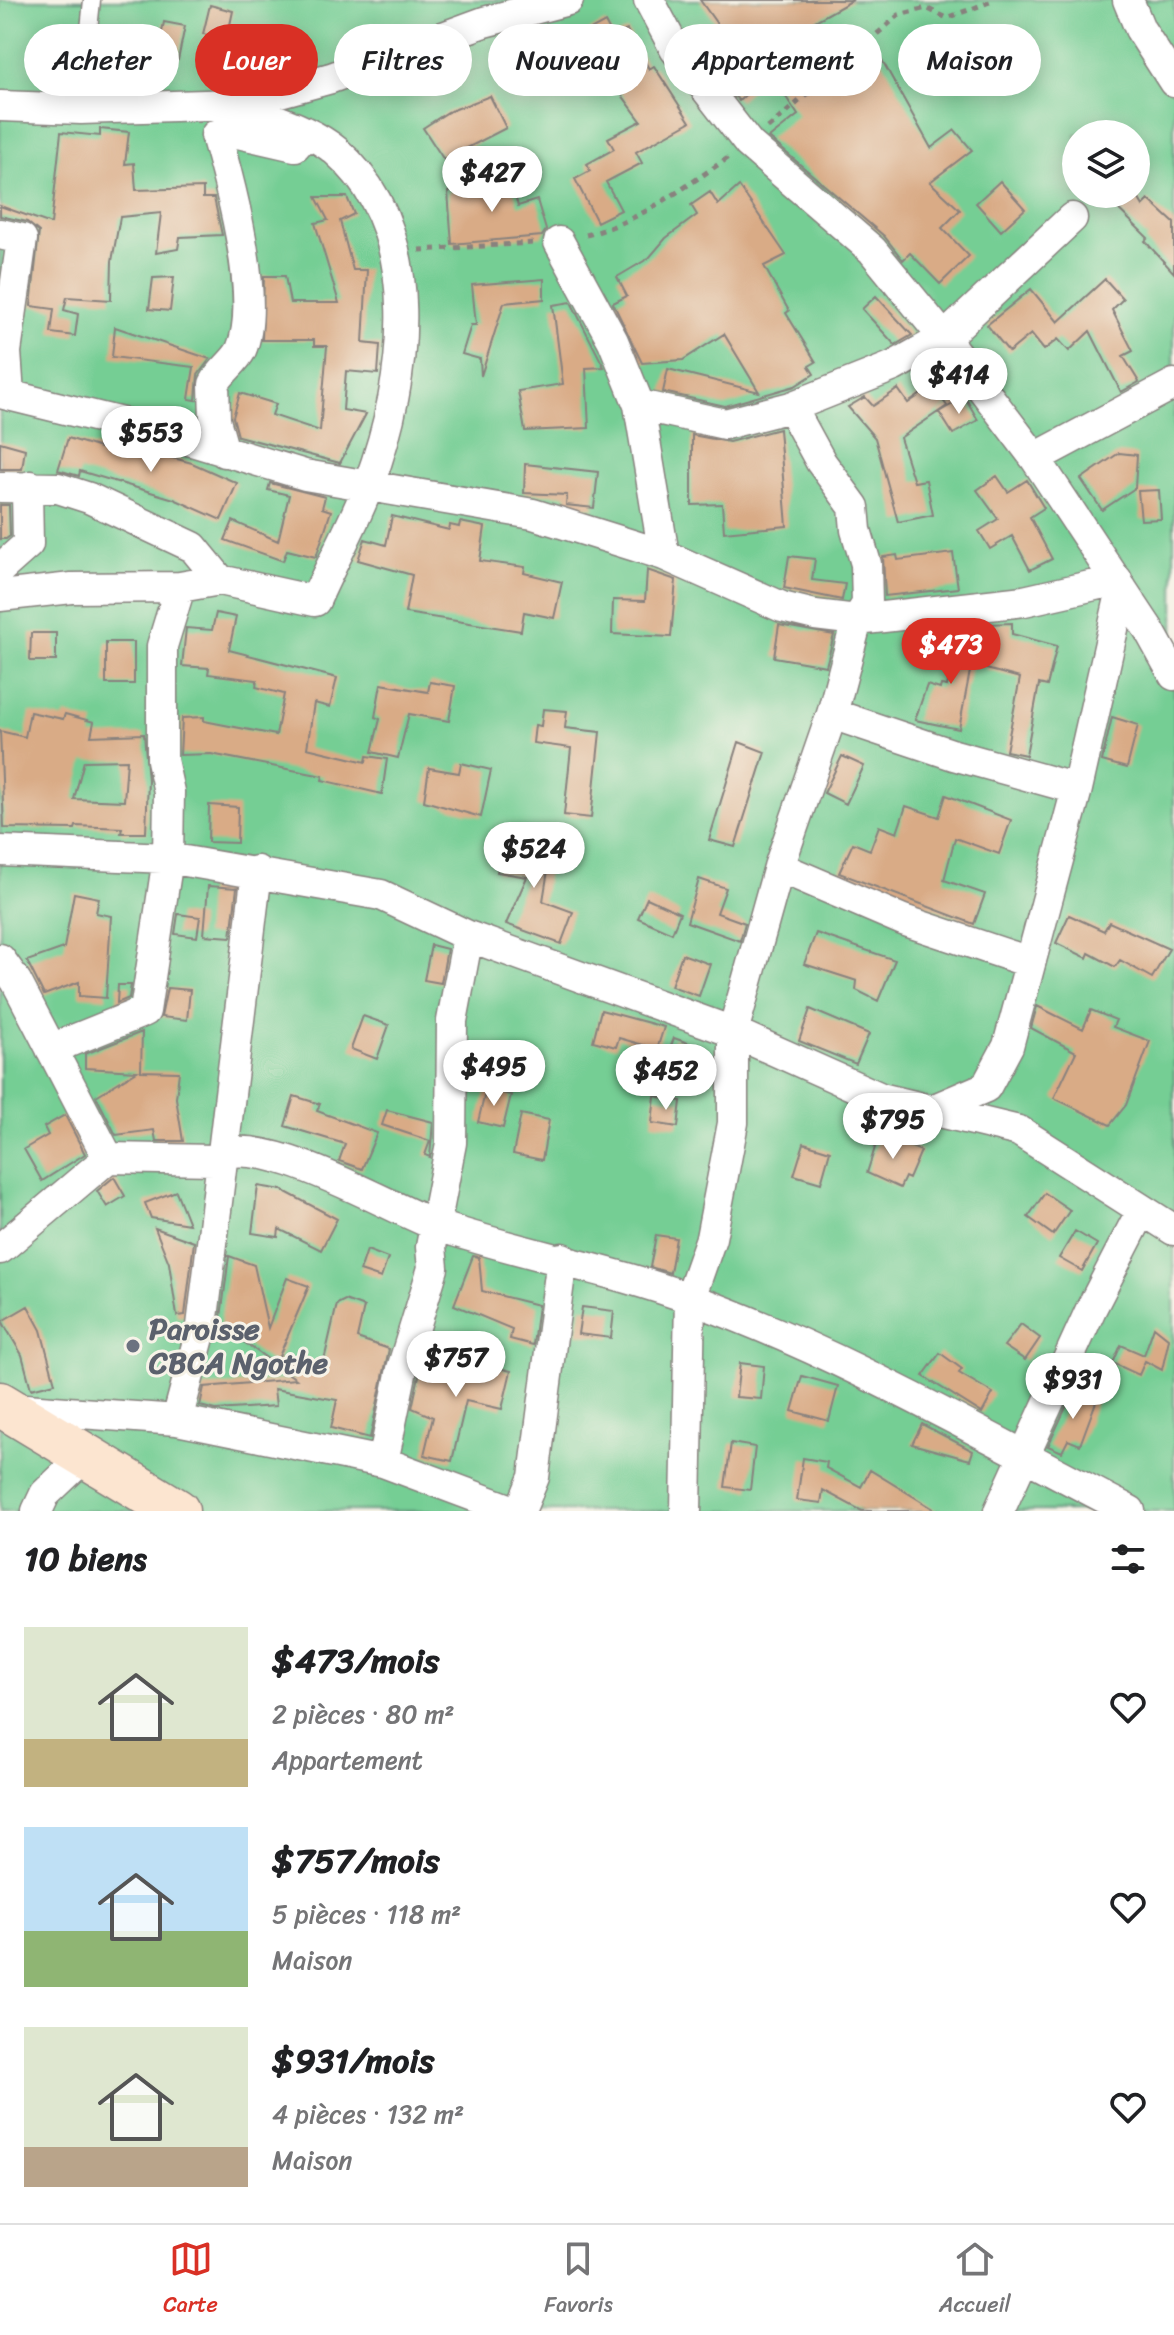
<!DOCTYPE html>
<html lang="fr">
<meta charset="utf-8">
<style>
:root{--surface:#fff;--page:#f2f2f2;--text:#202124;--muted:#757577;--line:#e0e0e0;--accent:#d93025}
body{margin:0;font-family:Sriracha,sans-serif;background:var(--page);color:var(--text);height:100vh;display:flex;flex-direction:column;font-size:30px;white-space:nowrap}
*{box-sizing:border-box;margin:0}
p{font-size:26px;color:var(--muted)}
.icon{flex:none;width:44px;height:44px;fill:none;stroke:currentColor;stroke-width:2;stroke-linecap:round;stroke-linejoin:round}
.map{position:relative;height:1511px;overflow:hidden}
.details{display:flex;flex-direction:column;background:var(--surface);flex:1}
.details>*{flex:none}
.hud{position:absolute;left:24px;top:24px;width:1126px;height:72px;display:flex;gap:16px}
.tools{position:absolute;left:1062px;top:120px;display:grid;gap:16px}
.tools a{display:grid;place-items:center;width:88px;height:88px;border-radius:50%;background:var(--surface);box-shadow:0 4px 20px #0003;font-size:40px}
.price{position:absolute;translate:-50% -68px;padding:0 18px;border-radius:28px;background:#fff;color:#222;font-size:26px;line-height:52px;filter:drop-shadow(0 2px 4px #0008)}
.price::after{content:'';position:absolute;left:50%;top:48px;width:24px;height:18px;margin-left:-12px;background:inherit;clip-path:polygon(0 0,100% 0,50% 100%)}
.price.selected{background:var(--accent);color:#fff}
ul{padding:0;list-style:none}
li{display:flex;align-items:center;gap:24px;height:200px;padding:0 24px}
li span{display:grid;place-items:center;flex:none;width:224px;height:160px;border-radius:0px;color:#555}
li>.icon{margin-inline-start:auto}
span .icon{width:96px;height:96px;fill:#fffc;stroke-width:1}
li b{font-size:34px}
h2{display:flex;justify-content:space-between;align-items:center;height:96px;padding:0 24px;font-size:34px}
.tag{padding:0 28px;border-radius:36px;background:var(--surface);box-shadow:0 4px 20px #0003;font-size:28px;line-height:72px}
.tag.selected{background:var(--accent);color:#fff}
.menu{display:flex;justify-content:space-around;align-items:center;height:112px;border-top:2px solid var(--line);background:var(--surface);font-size:22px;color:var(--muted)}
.menu a{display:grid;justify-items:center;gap:4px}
.menu .selected{color:var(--accent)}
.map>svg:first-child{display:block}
.green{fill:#74ce94;stroke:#4b7868;stroke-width:2;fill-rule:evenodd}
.building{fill:#d9ab86;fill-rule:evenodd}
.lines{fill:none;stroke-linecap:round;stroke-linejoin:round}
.lane-casing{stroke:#88827e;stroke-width:19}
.street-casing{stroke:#88827e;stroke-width:33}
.secondary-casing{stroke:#88827e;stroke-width:47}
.path{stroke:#88827e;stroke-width:5;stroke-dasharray:6 6;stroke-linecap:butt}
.lane{stroke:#fff;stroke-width:16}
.street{stroke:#fff;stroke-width:30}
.secondary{stroke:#fce5d0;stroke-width:44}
.worship-dot{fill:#6b7280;stroke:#f7f3e8;stroke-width:3}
.labels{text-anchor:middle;stroke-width:6;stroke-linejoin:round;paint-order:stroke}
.worship-label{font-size:30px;font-weight:bold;fill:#5b616d;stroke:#f7f3e8;text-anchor:start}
</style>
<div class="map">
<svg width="1174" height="1511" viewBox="0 0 1174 1511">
<rect width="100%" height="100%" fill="#f7f3e8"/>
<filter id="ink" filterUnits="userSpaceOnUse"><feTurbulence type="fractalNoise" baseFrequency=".0125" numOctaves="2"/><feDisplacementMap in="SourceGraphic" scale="16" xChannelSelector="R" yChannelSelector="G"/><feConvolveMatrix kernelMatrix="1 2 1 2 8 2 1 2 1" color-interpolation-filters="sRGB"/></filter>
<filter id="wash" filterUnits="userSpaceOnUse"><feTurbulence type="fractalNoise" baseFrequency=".006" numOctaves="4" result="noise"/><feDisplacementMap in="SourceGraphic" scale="32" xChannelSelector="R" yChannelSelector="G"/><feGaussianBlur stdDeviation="1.8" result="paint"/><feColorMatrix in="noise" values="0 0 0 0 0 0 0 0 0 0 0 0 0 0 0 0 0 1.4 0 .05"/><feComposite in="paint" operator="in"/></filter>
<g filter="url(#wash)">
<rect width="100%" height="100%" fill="#eee1c2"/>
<!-- green -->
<path class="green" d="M0,0h1174v1511h-1174zM1076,134h60v60h-60z"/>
<g id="blocks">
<!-- building -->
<path class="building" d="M700,0h153l-47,26 37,52 34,-27 54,97 24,-18 17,20 -42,32 30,28 -18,18 27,28 -29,28 -30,-31 -7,7 -19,-24 -115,-98 29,-23 -29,-43 -30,29 -7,-8 -19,-25 21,-20z
M210,5l23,6 -6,28 -24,-5z
M164,22l21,4 -7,34 -21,-4z
M605,22l8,15 14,-7 22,39 5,-3 36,56 -54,30 6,11 -36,19 15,28 -24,12 -22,-43 15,-8 -3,-7 27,-15 -6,-11 33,-17 -33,-45 -8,-17 -3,1 -14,-26z
M490,96l16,32 -62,32 -21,-32 25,-16z
M100,129l29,3 -4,32 9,-1 2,27 67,-2v10h11l8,37 -42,2 -2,12 -22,4 5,-40 -41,4 -8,44 -1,39 -44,-3 -3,13 14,4 -3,22 -24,-3 3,-24 -23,-3 8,-74 -12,-10 -27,-6v-10l51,18 10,-92 39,4z
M509,175l9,31 19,-6 9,30 -4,6 -90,8 -4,-52z
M1000,181l25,28 -24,22 -25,-28z
M739,186l47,69 -22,11 25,45 -3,2 30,49 -7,4 5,8 -19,12 -70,20 -62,-14 5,-23 91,23 -35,-58 -41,26 -41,3 -29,-60 14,-7 -10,-19 32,-19 17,-20 31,-23 -6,-10 19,-13 8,13z
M1103,194h33l7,12 6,-6 25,23v50l-29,-32 3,-3z
M316,197h31l7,17 -14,7 13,49h14l-4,73 17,2 -2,29 -32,-3 -3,39 23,4 -26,49 -102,-27 -5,-19 7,-24 36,11 -4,11 48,16 7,-85h-13v-6h-52l2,-64h21l5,27h49l-24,-80 13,-3z
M174,277l-4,34 -21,-2 4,-31z
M544,279v20l-40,4 -23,73 -1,-17 -18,-5 9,-29h5l-4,-40z
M1105,279l18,20 -11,11 21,41 -10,5 16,26 -18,10 -31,-61 -21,20 -11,-12 -14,11 -13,-16 -22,18 -22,-27 44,-36 27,33z
M876,296l36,39 -17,10 -33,-36z
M571,302l33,65 -18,1 3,60 -64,3 -7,-40 45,-7 -10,-79z
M115,327l95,32 -12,16 -2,25 -7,-1 5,-32 -82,-10z
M933,386l14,20 -47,32 14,44 12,-2 7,35 -35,7 -23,-84 -27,-31 17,-10 8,9 25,-17 10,14z
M965,397l13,23 -25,14 -14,-22z
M779,429l8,97 -63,6 -2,-28 -30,1v-70l37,7z
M68,438l35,11 2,-9 87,23 45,20 -16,37 -47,-21 -94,-28 -1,5 -21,-6z
M0,442l25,7 -3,20h-22z
M1119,453l18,2 -2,33 -33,22 -21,-31z
M525,464l73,8 -4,36 -28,-3 1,-10 -43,-2z
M997,476l11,16 19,-12 17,28 -14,9 22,42 -22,11 -18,-34 -22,13 -11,-18 19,-12 -21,-29z
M270,483l55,14 -3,11 9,3 -15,46 -29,-7 -4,11 -58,-21 8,-19 45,20 11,-46 -21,-5z
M1159,490l2,29 -20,1 -3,-29z
M0,505h9l1,31 -4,3h-6z
M392,516l57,14 1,-5 9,2 1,-5 25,5 -5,34 45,6 -1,6 38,9 -8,36 -30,-6 -3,19 -116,-18 7,-38 -54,-15 7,-21 21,6z
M953,553l5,35 -73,8 -2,-39 14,-2 1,5z
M789,556l26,3 -3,21 33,4 -3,16 -58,-12z
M647,570l29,10 -5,57 -59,-3 1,-34 32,1z
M216,613l20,4 -7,33 108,28 -7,29 -16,-4 -7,45 59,14 1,-6 20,3 -5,35 -60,-14 1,-4 -112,-22 -31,1 2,-37 22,-1v4l72,14 8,-41 -28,-7 1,-7 -49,-6 1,-6 -27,-2 4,-38 26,2z
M1012,623v11l45,12 -10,40 -8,-2 -13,71 -20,-4 14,-73 -34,-9 -1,-45z
M979,624l-20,105 -44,-9 12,-35 13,4 1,-4 6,1 14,-60z
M779,625l55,10 -8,31 -52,-9z
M31,633h25v28h-26z
M106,642h28v42h-28z
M430,682l25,4 -6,35 -40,-7 -11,44 -26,-6 8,-33 -5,-2 6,-33 47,8z
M543,709l24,2 -2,17 35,4 -9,86 -27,-3 7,-67 -38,-5 2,-18 6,1z
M30,712l33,7 2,-5 29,8 -3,14 53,-2 4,46 -2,53h-25l1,-5 -46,-2 -1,3 -71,-1 -4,-97 25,6zM127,760l-3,41 -50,-2 10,-38z
M1112,717l26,8 -11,43 -25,-7z
M739,742l26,10 -30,95 -26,-7z
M842,756l22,10 -18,38 -22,-11z
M461,763l30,7 -10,47 -57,-16 5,-33 30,5z
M946,795l65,25 -12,34 -44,-16 -11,42 41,14 -11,30 -135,-51 14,-30 17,7 9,-24 18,7 9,-27 33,11z
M209,805l29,2 -1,36 -29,-1z
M548,831l6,2 -11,68 30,11 -12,32 -55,-20 21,-47 -30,-5 5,-32 39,7z
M699,879l27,9 -9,25 28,10 -5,18 -53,-19z
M208,886l29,2 -6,49 -27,-2z
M74,893l25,5 -3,15 15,3 -5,82 -27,-2v-14l-35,13 -17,-34 37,-13z
M647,898l33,15 -8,20 -34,-15z
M178,914l22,3 -3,20 -22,-3z
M1069,915l35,16 5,-9 60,27 -17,29 -32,-18 -5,7 -26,-14 -2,5 -31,-15z
M816,933l79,27 -17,41 -22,-11 1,-9 -53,-17z
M431,945l16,4 -6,34 -17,-3z
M682,954l28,10 -11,32 -28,-10z
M118,985h13l-2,13 -12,5z
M167,988l23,2 -3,30 -26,-3z
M1037,1006l46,23 8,-19 25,10 -3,7 37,14 -24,64 -16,20 -56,-27 22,-46 -45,-24z
M810,1009l59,25 -13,30 -57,-23z
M601,1010l63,17 -7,22 -38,-11 -3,9 -23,-6z
M363,1016l26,9 -12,34 -26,-10z
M142,1032l-1,39 38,1 -3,26 7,43h-27l-2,-11 -38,5 -20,-39 41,-25 -52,-3v-14z
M674,1038l20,7 -9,22 -19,-8z
M486,1089l25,6 -8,33 -25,-6z
M294,1096l26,8 -3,7 60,22 -15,36 -23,-8 6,-17 -60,-18z
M655,1096l26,5 -3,26 -26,-4z
M387,1110l46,12 -3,35 -5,-2 5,-14 -48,-16z
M521,1114l28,6 -7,40 -29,-6z
M65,1115l20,39 -43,27 -18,-32 24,-14 -4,-8z
M889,1137l32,14 -12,28 -4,-2 -5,11 -33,-15 11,-35 9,4z
M804,1143l26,8 -9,32 -27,-8z
M114,1177l11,19 -18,11 -10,-16z
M258,1186l24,4 55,29 -16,31 -42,-21 -1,8 -26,-4z
M176,1191l13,33 -38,-6 -6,-15z
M1045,1193l25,17 -17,25 -25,-18z
M155,1228l39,14 -9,73 -8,1 -8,-53z
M1075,1231l22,13 -15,27 -23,-13z
M656,1235l20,3 -6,35 -20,-6z
M367,1250l21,8 -7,20 -21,-7z
M229,1256l25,9 14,63 19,-50 22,8 -32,75 45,8 15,-65 8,-4 19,7 -7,31 32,11 -19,89 -39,-10 6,-28 -63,-11 2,17 -60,4 -16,-4 4,-19 92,-8 -76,-54z
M473,1256l6,1 3,34 56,14 -5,40 -23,-6 2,-10 -58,-24z
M28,1306l13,24 14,53 -24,6 -9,-34 -20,-34z
M582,1307l32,4 -3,27 -33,-4z
M1021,1324l19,14 -15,22 -21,-14z
M1154,1327l15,12 -7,31 -17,-9 -6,14 -26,-12 8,-18 23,10z
M940,1353l22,16 -3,4 34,20 -11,20 -59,-37z
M446,1355l65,16 -9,38 -36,-8 -14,60 -28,-6 9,-38 -21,-9 8,-37 20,5z
M740,1363l24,3 -3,33 -25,-2z
M802,1376l36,10 -9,35 -37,-10z
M1074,1390l23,9 -17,46 -12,-5 -6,12 -14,-6z
M922,1424l51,27 -3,9 -58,-16z
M731,1443l24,4 -5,43 -25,-3z
M803,1458l24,4 -1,6 35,19 9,-17 67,41h-75l-39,-21 -2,13 -24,-3z"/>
</g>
</g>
<g filter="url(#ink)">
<use href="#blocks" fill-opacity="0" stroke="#88827e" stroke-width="2"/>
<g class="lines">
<!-- lane casing -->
<g class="lane-casing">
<path id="lane" d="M81,109l11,-109"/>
</g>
<!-- street casing -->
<g class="street-casing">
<path id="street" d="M649,0l26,49 74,95 123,106 72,88 91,120 114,172 25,45
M1128,0l12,29 34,53
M0,106l81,3 155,-5 95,-26 153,-56 84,-22
M0,234l22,5 -16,113 3,43
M559,242l54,99 26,64 25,150
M0,393l175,43 130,39 228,39 131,41 118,52 33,8 42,5 167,-19 93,-21
M639,405l86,19 66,-17 103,-41 50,-28 128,-120
M224,452l-9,-32 -1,-36c7,-13 21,-22 27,-34 21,-48 -10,-163 -25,-215l13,-4 66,15 9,-10
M1035,458l139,-74
M0,487l58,1 31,10 104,49 27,33
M0,569l28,-25 -1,-53 4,-5
M0,596l72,-8 108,-1 40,-7 95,21c17,-39 39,-77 54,-117 37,-101 60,-252 -33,-333 -26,-22 -68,-33 -100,-47
M832,714l122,41 123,34
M0,851l168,7 213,37 87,41 265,96 148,66 138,33 155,99
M779,867l124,53 126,42
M0,959l16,22 92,177
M51,1049l94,-38 23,-153 1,-66 -7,-32v-114l18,-59
M937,1108l49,-21 22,-41 69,-257 45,-200
M0,1249l108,-91 106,2c39,-35 178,50 224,66 84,28 173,43 256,74 153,56 292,137 436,211
M12,1408l165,12 206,42 131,49
M177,1420l25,-94 55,-455
M383,1462l19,-93 31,-101 -2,-21 20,-104 1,-122 16,-85
M37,1511l8,-17 39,-37
M520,1511l14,-34 28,-219
M686,1511l4,-213 21,-60 22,-115v-91l46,-165 53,-153 25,-94 10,-16 -1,-40 -10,-34 -2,-23 -33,-45 -30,-55
M999,1511l92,-202 51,-99"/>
</g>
<!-- secondary casing -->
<g class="secondary-casing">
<path id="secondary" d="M0,1404l177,107"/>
</g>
<!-- path -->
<path class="path" d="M768,128l131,-113 27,-7 21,10 48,-18
M586,235c53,-13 97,-47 142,-77
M419,250l114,-7"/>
<!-- lane -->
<use href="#lane" class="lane"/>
<!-- street -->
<use href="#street" class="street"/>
<!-- secondary -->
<use href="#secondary" class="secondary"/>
</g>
</g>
<!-- markers -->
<circle class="worship-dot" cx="133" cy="1346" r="8"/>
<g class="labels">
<!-- worship labels -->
<g class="worship-label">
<text x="149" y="1339">Paroisse<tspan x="149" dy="34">CBCA Ngothe</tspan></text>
</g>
</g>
</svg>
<div class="tools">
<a><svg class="icon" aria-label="layers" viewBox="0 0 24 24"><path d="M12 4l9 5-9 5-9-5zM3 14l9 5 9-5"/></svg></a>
</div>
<b class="price" style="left:492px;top:214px">$427</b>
<b class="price" style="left:959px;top:416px">$414</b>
<b class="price" style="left:151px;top:474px">$553</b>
<b class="price selected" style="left:951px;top:686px">$473</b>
<b class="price" style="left:534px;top:890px">$524</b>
<b class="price" style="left:494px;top:1108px">$495</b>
<b class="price" style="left:666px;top:1112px">$452</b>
<b class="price" style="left:893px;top:1161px">$795</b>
<b class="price" style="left:456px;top:1399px">$757</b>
<b class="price" style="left:1073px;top:1421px">$931</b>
<div class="hud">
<a class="tag">Acheter</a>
<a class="tag selected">Louer</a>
<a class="tag">Filtres</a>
<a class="tag">Nouveau</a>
<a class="tag">Appartement</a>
<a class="tag">Maison</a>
</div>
</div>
<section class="details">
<h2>10 biens<svg class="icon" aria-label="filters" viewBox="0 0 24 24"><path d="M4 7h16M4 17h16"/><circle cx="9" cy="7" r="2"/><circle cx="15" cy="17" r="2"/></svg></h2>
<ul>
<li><span style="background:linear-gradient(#dfe7d0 70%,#c2b280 0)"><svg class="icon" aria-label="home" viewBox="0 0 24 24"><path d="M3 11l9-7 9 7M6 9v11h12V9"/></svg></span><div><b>$473/mois</b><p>2 pièces · 80 m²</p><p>Appartement</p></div><svg class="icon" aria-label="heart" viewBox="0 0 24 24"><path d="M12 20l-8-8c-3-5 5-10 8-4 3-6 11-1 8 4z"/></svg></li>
<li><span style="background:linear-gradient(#bfe0f5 65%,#8fb573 0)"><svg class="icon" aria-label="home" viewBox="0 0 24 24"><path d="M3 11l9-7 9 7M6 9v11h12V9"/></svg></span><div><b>$757/mois</b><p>5 pièces · 118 m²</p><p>Maison</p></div><svg class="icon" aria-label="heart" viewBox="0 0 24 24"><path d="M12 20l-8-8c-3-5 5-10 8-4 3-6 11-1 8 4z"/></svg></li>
<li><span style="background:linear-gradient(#dfe7d0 75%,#b9a48a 0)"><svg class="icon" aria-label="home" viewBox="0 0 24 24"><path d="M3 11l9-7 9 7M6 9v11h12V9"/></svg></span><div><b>$931/mois</b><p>4 pièces · 132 m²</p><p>Maison</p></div><svg class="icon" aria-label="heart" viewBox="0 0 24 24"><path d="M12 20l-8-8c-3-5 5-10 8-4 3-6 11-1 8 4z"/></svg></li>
</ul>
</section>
<nav class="menu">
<a class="selected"><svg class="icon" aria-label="map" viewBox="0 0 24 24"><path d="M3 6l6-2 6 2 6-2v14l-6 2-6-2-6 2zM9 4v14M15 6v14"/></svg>Carte</a>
<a><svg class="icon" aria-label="saved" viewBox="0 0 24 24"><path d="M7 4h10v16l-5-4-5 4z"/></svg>Favoris</a>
<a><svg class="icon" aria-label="home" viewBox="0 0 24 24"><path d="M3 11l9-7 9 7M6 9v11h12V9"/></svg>Accueil</a>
</nav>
